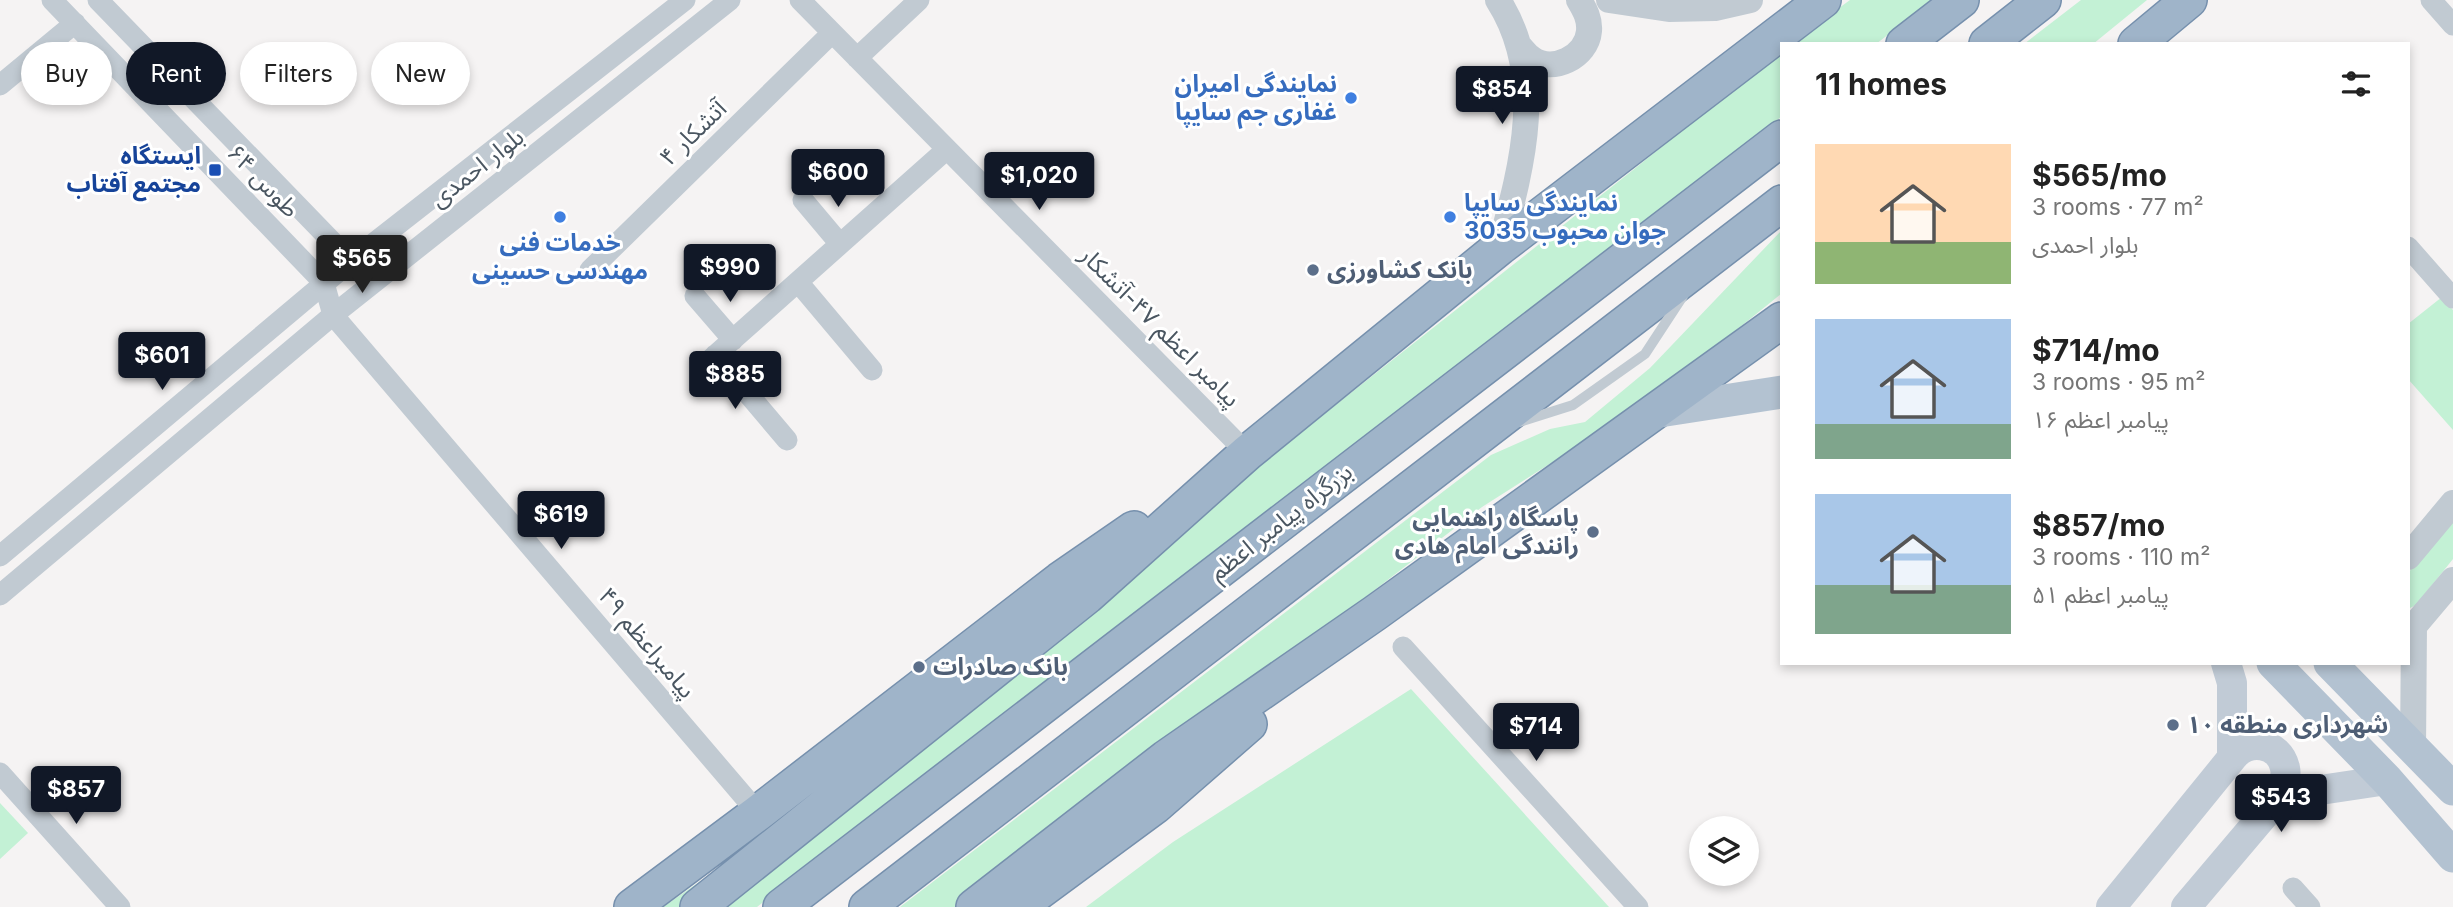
<!DOCTYPE html>
<meta charset="utf-8">
<style>
:root{--surface:#fff;--page:#f6f6f6;--text:#222;--muted:#767676;--accent:#111827}
body{margin:0;font-family:Inter,"Noto Sans Arabic",sans-serif;background:var(--page);color:var(--text);height:100vh;display:flex;flex-direction:column;font-size:26px;white-space:nowrap}
*{box-sizing:border-box;margin:0}
p{font-size:23px;color:var(--muted)}
.icon{flex:none;width:38px;height:38px;fill:none;stroke:currentColor;stroke-width:2;stroke-linecap:round;stroke-linejoin:round}
.map{position:relative;flex:1;overflow:hidden}
.side{position:absolute;left:1780px;top:42px;width:630px;height:623px;display:flex;flex-direction:column;background:var(--surface);border-radius:0px;box-shadow:0 4px 10px #0003}
.side>*{flex:none}
.top-card{position:absolute;left:21px;top:42px;width:665px;height:63px;display:flex;gap:14px}
.buttons{position:absolute;left:1689px;top:816px;display:grid;gap:14px}
.buttons a{display:grid;place-items:center;width:70px;height:70px;border-radius:50%;background:var(--surface);box-shadow:0 4px 10px #0003;font-size:35px}
.price{position:absolute;translate:-50% -60px;padding:0 16px;border-radius:7px;background:var(--accent);color:#fff;font-size:23px;line-height:46px;filter:drop-shadow(0 2px 4px #0008)}
.price::after{content:'';position:absolute;left:50%;top:42px;width:21px;height:16px;margin-left:-10px;background:inherit;clip-path:polygon(0 0,100% 0,50% 100%)}
.price.current{background:#222;color:#fff}
ul{padding:0;list-style:none}
li{display:flex;align-items:center;gap:21px;height:175px;padding:0 35px}
li span{display:grid;place-items:center;flex:none;width:196px;height:140px;border-radius:0px;color:#555}
li>.icon{margin-inline-start:auto}
span .icon{width:84px;height:84px;fill:#fffc;stroke-width:1}
li b{font-size:30px}
h2{display:flex;justify-content:space-between;align-items:center;height:84px;padding:0 35px;font-size:30px}
.tag{padding:0 24px;border-radius:32px;background:var(--surface);box-shadow:0 4px 10px #0003;font-size:24px;line-height:63px}
.tag.current{background:var(--accent);color:#fff}
.map>svg:first-child{display:block}
.green{fill:#c3f1d5}
.lines{fill:none;stroke-linecap:round;stroke-linejoin:round}
.trunk-casing{stroke:#7690ad;stroke-width:38}
.service{stroke:#c1cad2;stroke-width:10}
.minor{stroke:#c1cad2;stroke-width:21}
.tertiary{stroke:#c1cad2;stroke-width:26}
.secondary{stroke:#c1cbd6;stroke-width:30}
.primary{stroke:#b3c2d1;stroke-width:33}
.trunk{stroke:#9fb4c9;stroke-width:35}
.shop-dot{fill:#3f7fe0;stroke:#fff;stroke-width:2.5}
.transit-dot{fill:#1a4fb4;stroke:#fff;stroke-width:2.5}
.service-dot{fill:#5c6f8a;stroke:#fff;stroke-width:2.5}
.labels{text-anchor:middle;stroke-width:6;stroke-linejoin:round;paint-order:stroke}
.shop-label{font-size:24px;font-weight:bold;fill:#366cbe;stroke:#fff;text-anchor:end}
.street-label{font-size:24px;fill:#4a5661;stroke:#fff}
.transit-label{font-size:24px;font-weight:bold;fill:#164399;stroke:#fff;text-anchor:end}
.service-label{font-size:24px;font-weight:bold;fill:#4e5e75;stroke:#fff;text-anchor:start}
</style>
<div class="map">
<svg width="2453" height="907" viewBox="0 0 2453 907">
<rect width="100%" height="100%" fill="#f5f3f3"/>
<!-- green -->
<path class="green" d="M1850,0h83l-57,44h-86z
M2081,0h66l-54,44h-69z
M1781,50v67l-1024,790h-94l55,-38 27,17 294,-229 208,-182 386,-305z
M1781,231v63l-134,108 -165,105 -517,400h-65l591,-452 59,-26 35,-7 65,-54z
M2442,297l11,13v120l-45,-51v-55z
M2453,519v40l-37,46 -8,4v-36z
M1411,689l198,218h-523l87,-65z
M0,803l28,30 -28,26z"/>
<g class="lines">
<!-- trunk casing -->
<g class="trunk-casing">
<path id="trunk" d="M1904,44l57,-44
M1987,44l56,-44
M2136,44l53,-44
M632,907l126,-94 302,-233 74,-51
M698,907l389,-311 160,-143 253,-206 323,-247
M781,907l1001,-769
M867,907l915,-704
M974,907l192,-149 209,-145 407,-293
M1018,907l137,-101 94,-82"/>
</g>
<!-- service -->
<path class="service" d="M1519,422l54,-17 72,-51 38,-58"/>
<!-- minor -->
<path class="minor" d="M52,0l272,283 9,32 425,498
M98,0l253,261
M800,0l447,453
M2431,0l22,25
M857,58l62,-58
M0,85l75,-62
M803,200l37,44
M2408,247l45,51
M590,270l242,-237
M798,282l74,88
M695,296l38,44
M715,355l72,85
M702,367l245,-218
M0,556l351,-295 334,-261
M0,595l333,-280 397,-315
M1403,647l235,260
M0,773l120,134
M2293,888l17,19"/>
<!-- tertiary -->
<path class="tertiary" d="M1498,0c49,77 24,166 2,247
M1609,0l60,9 46,-1 35,-8
M1519,46c4,4 7,9 12,12 21,16 56,-1 58,-27 1,-12 -4,-21 -10,-31
M2408,557l45,-54
M2413,749l1,-123 39,-46"/>
<!-- secondary -->
<path class="secondary" d="M2232,758c15,-20 47,-17 53,10 2,9 -2,19 -5,28
M2111,907l121,-149v-75l-6,-20
M2186,907l94,-111 107,-16"/>
<!-- primary -->
<path class="primary" d="M1653,412l129,-20
M2273,663l114,117 66,76
M2330,663l123,126"/>
<!-- trunk -->
<use href="#trunk" class="trunk"/>
</g>
<!-- markers -->
<g class="shop-dot">
<circle cx="1351" cy="98" r="7"/>
<circle cx="560" cy="217" r="7"/>
<circle cx="1450" cy="217" r="7"/>
</g>
<rect class="transit-dot" x="208" y="163" width="14" height="14" rx="3.5"/>
<g class="service-dot">
<circle cx="1313" cy="270" r="7"/>
<circle cx="1593" cy="532" r="7"/>
<circle cx="919" cy="667" r="7"/>
<circle cx="2173" cy="725" r="7"/>
</g>
<g class="labels">
<!-- shop labels -->
<g class="shop-label">
<text x="1337" y="92">نمایندگی امیران<tspan x="1337" dy="28">غفاری جم سایپا</tspan></text>
<text x="1464" y="211" text-anchor="start">نمایندگی سایپا<tspan x="1464" dy="28">جوان محبوب 3035</tspan></text>
<text x="560" y="251" text-anchor="middle">خدمات فنی<tspan x="560" dy="28">مهندسی حسینی</tspan></text>
</g>
<!-- street labels -->
<g class="street-label">
<text transform="translate(693 133) rotate(-44)" y="8">آتشکار ۴</text>
<text transform="translate(477 168) rotate(-38)" y="8">بلوار احمدی</text>
<text transform="translate(263 181) rotate(46)" y="8">طوس ۶۴</text>
<text transform="translate(1160 327) rotate(45)" y="8">پیامبر اعظم ۴۷-آتشکار</text>
<text transform="translate(1281 522) rotate(-38)" y="8">بزرگراه پیامبر اعظم</text>
<text transform="translate(647 643) rotate(50)" y="8">پیامبراعظم ۴۹</text>
</g>
<!-- transit labels -->
<g class="transit-label">
<text x="201" y="164">ایستگاه<tspan x="201" dy="28">مجتمع آفتاب</tspan></text>
</g>
<!-- service labels -->
<g class="service-label">
<text x="1327" y="278">بانک کشاورزی</text>
<text x="1579" y="526" text-anchor="end">پاسگاه راهنمایی<tspan x="1579" dy="28">رانندگی امام هادی</tspan></text>
<text x="933" y="675">بانک صادرات</text>
<text x="2187" y="733">شهرداری منطقه ۱۰</text>
</g>
</g>
</svg>
<div class="buttons">
<a><svg class="icon" aria-label="layers" viewBox="0 0 24 24"><path d="M12 4l9 5-9 5-9-5zM3 14l9 5 9-5"/></svg></a>
</div>
<b class="price" style="left:1502px;top:126px">$854</b>
<b class="price" style="left:838px;top:209px">$600</b>
<b class="price" style="left:1039px;top:212px">$1,020</b>
<b class="price current" style="left:362px;top:295px">$565</b>
<b class="price" style="left:730px;top:304px">$990</b>
<b class="price" style="left:162px;top:392px">$601</b>
<b class="price" style="left:735px;top:411px">$885</b>
<b class="price" style="left:561px;top:551px">$619</b>
<b class="price" style="left:1536px;top:763px">$714</b>
<b class="price" style="left:76px;top:826px">$857</b>
<b class="price" style="left:2281px;top:834px">$543</b>
<div class="top-card">
<a class="tag">Buy</a>
<a class="tag current">Rent</a>
<a class="tag">Filters</a>
<a class="tag">New</a>
</div>
<section class="side">
<h2>11 homes<svg class="icon" aria-label="filters" viewBox="0 0 24 24"><path d="M4 7h16M4 17h16"/><circle cx="9" cy="7" r="2"/><circle cx="15" cy="17" r="2"/></svg></h2>
<ul>
<li><span style="background:linear-gradient(#ffd9b3 70%,#8fb573 0)"><svg class="icon" aria-label="home" viewBox="0 0 24 24"><path d="M3 11l9-7 9 7M6 9v11h12V9"/></svg></span><div><b>$565/mo</b><p>3 rooms · 77 m²</p><p>بلوار احمدی</p></div></li>
<li><span style="background:linear-gradient(#a9c7e8 75%,#7fa58c 0)"><svg class="icon" aria-label="home" viewBox="0 0 24 24"><path d="M3 11l9-7 9 7M6 9v11h12V9"/></svg></span><div><b>$714/mo</b><p>3 rooms · 95 m²</p><p>پیامبر اعظم ۱۶</p></div></li>
<li><span style="background:linear-gradient(#a9c7e8 65%,#7fa58c 0)"><svg class="icon" aria-label="home" viewBox="0 0 24 24"><path d="M3 11l9-7 9 7M6 9v11h12V9"/></svg></span><div><b>$857/mo</b><p>3 rooms · 110 m²</p><p>پیامبر اعظم ۵۱</p></div></li>
</ul>
</section>
</div>
